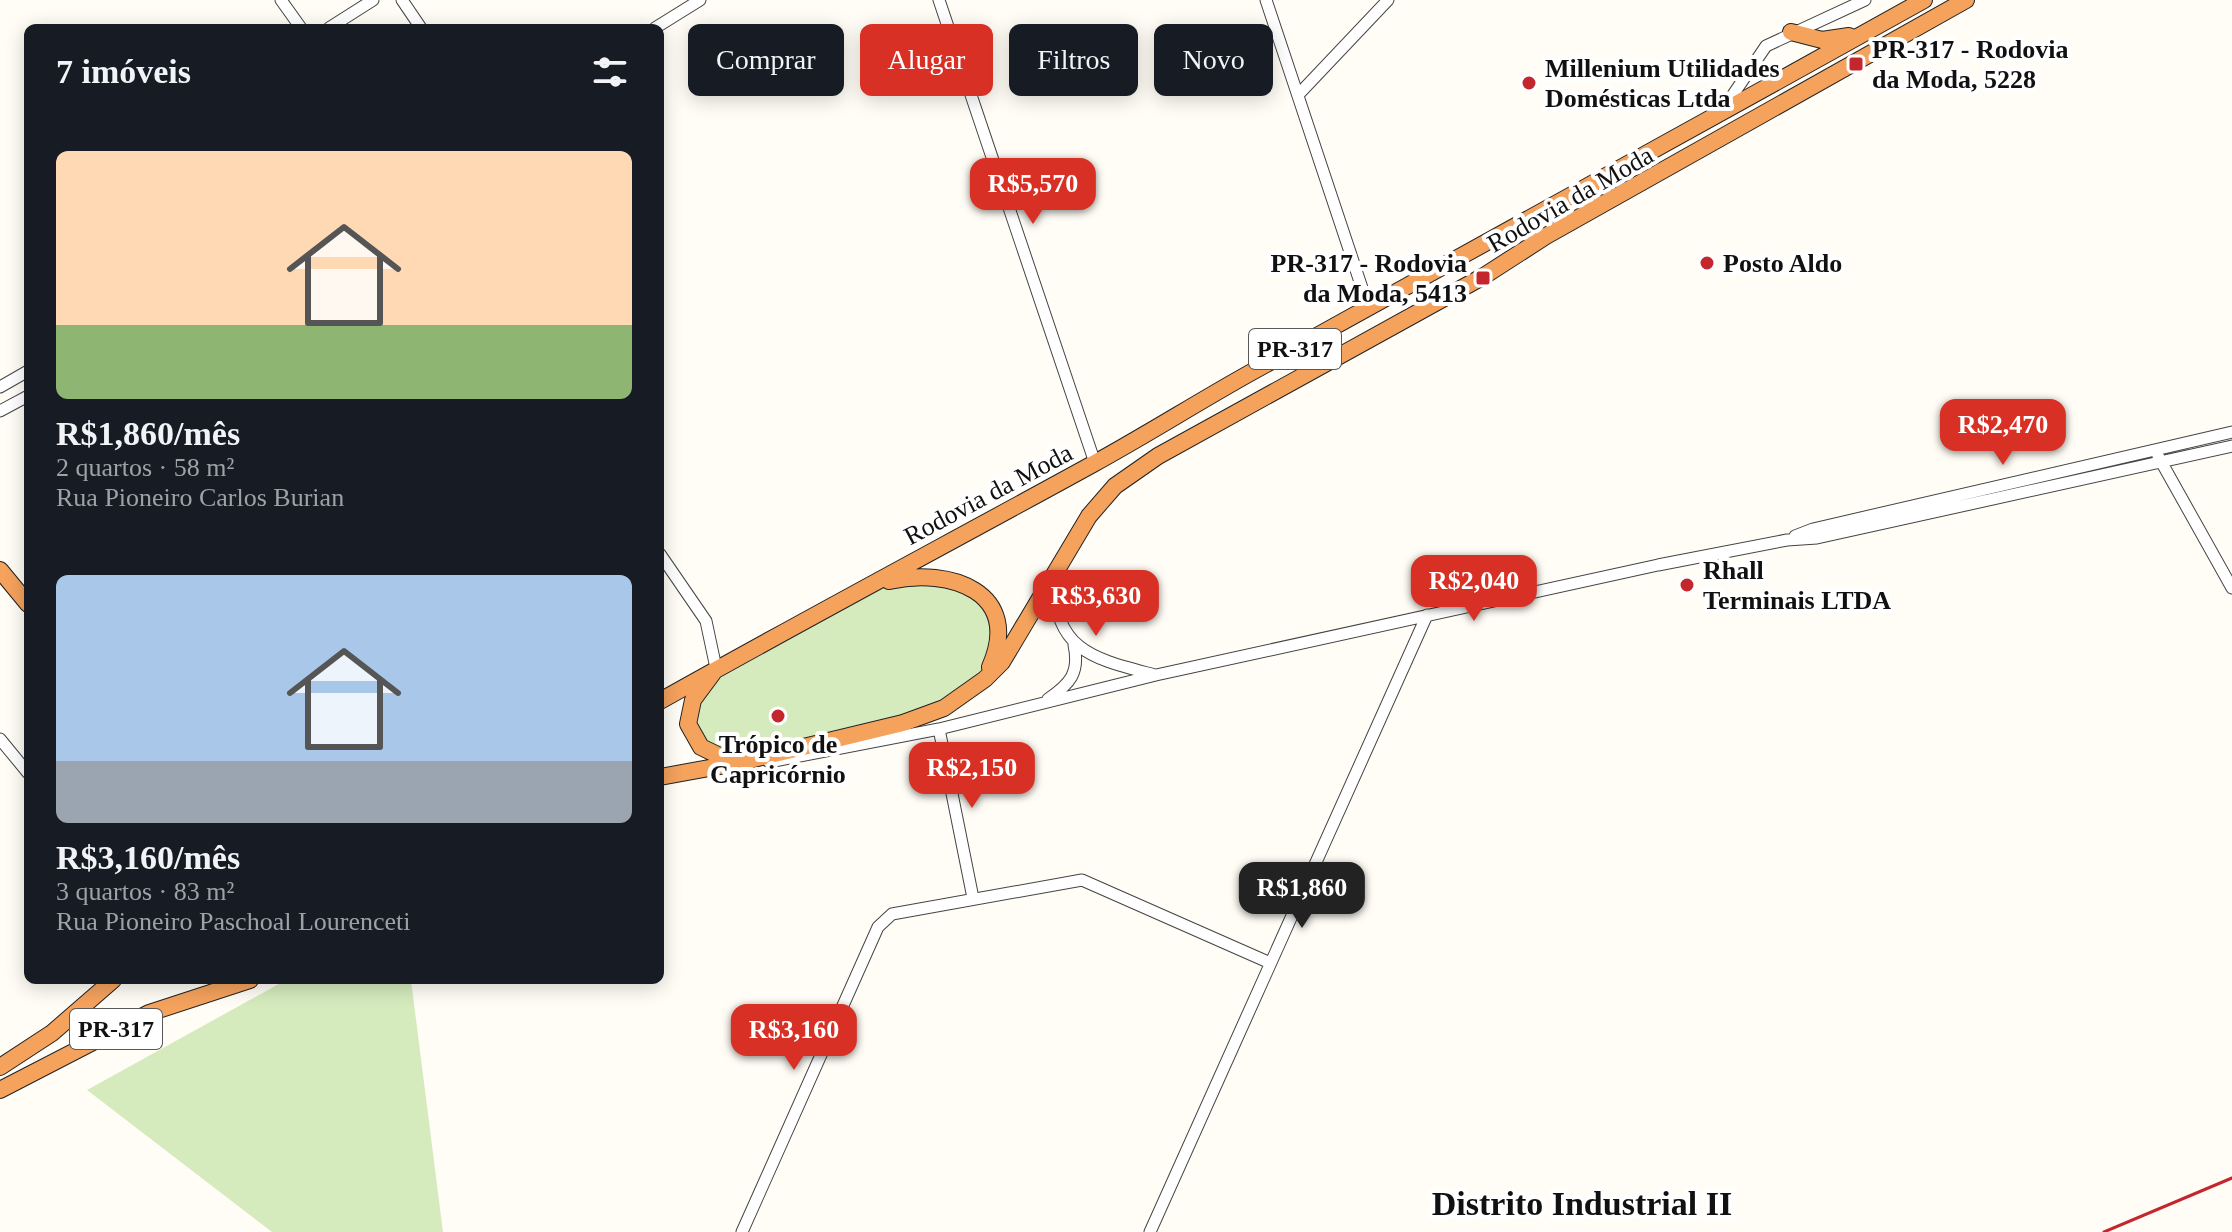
<!DOCTYPE html>
<html lang="pt">
<meta charset="utf-8">
<style>
:root{--surface:#171b24;--page:#242831;--text:#f1f3f6;--muted:#9ea1a6;--accent:#d93025}
body{margin:0;font-family:"Times New Roman",serif;background:var(--page);color:var(--text);height:100vh;display:flex;flex-direction:column;font-size:30px;white-space:nowrap}
*{box-sizing:border-box;margin:0}
p{font-size:26px;color:var(--muted)}
.icon{flex:none;width:44px;height:44px;fill:none;stroke:currentColor;stroke-width:2;stroke-linecap:round;stroke-linejoin:round}
.map{position:relative;flex:1;overflow:hidden}
.drawer{position:absolute;left:24px;top:24px;width:640px;height:960px;display:flex;flex-direction:column;background:var(--surface);border-radius:12px;box-shadow:0 4px 20px #0003}
.drawer>*{flex:none}
.top-card{position:absolute;left:688px;top:24px;width:760px;height:72px;display:flex;gap:16px}
.price{position:absolute;translate:-50% -68px;padding:0 18px;border-radius:16px;background:var(--accent);color:#fff;font-size:26px;line-height:52px;filter:drop-shadow(0 2px 4px #0008)}
.price::after{content:'';position:absolute;left:50%;top:48px;width:24px;height:18px;margin-left:-12px;background:inherit;clip-path:polygon(0 0,100% 0,50% 100%)}
.price.active{background:#222;color:#fff}
ul{padding:0;list-style:none}
li{display:grid;align-content:center;gap:16px;height:424px;padding:0 32px}
li span{display:grid;place-items:center;height:248px;border-radius:12px;color:#555}
li>.icon{margin-inline-start:auto}
span .icon{width:144px;height:144px;fill:#fffc;stroke-width:1}
li b{font-size:34px}
h2{display:flex;justify-content:space-between;align-items:center;height:96px;padding:0 32px;font-size:34px}
.chip{padding:0 28px;border-radius:12px;background:var(--surface);box-shadow:0 4px 20px #0003;font-size:28px;line-height:72px}
.chip.active{background:var(--accent);color:#fff}
.map>svg:first-child{display:block}
.green{fill:#d5ebbd}
.lines{fill:none;stroke-linecap:round;stroke-linejoin:round}
.minor-casing{stroke:#444;stroke-width:13}
.highway-casing{stroke:#222;stroke-width:18}
.minor{stroke:#fff;stroke-width:11}
.highway{stroke:#f5a25d;stroke-width:16}
.rail{stroke:#c4262e;stroke-width:3}
.poi-dot{fill:#c4262e;stroke:#fff;stroke-width:3}
.labels{text-anchor:middle;stroke-width:8;stroke-linejoin:round;paint-order:stroke}
.shield{fill:#fff;stroke:#585858;stroke-width:2}
.shield-label{font-size:24px;font-weight:bold;fill:#111}
.poi-label{font-size:26px;font-weight:bold;fill:#111;stroke:#fff;text-anchor:start}
.street-label{font-size:26px;fill:#111;stroke:#fff}
.district-label{font-size:34px;font-weight:bold;fill:#111;stroke:#fff}
</style>
<div class="map">
<svg width="2232" height="1232" viewBox="0 0 2232 1232">
<rect width="100%" height="100%" fill="#fffdf5"/>
<!-- green -->
<path class="green" d="M921,575l73,32 -9,72 -41,29 -207,55 -45,-28 1,-35 23,-32 155,-83z
M286,980h125l32,252h-171l-185,-142z"/>
<g class="lines">
<!-- minor casing -->
<g class="minor-casing">
<path id="minor" d="M281,0l20,28
M402,0l19,28
M939,0l156,463
M1266,0l103,309
M329,28l44,-28
M655,28l45,-28
M1298,95l90,-95
M1724,108l42,-62 99,-46
M0,387l28,-16
M0,411l28,-15
M2158,456l74,132
M1795,536l18,-7 419,-97
M660,554l46,67 10,47
M1054,579c0,73 41,80 101,96
M1048,699c22,-15 32,-26 26,-54
M939,729l34,169
M0,739l28,34
M769,762l170,-33 217,-54 502,-110 129,-25 30,-2 415,-92
M742,1232l136,-305 14,-13 190,-34 186,82
M1150,1232l277,-617"/>
</g>
<!-- highway casing -->
<g class="highway-casing">
<path id="highway" d="M1791,32l31,8 27,-4
M0,570l28,34
M889,581c61,-14 134,11 101,86
M713,673l-20,27 -5,24 13,23 31,15
M660,701c144,-81 289,-158 433,-237 53,-29 105,-62 157,-91 225,-126 450,-248 674,-373
M660,777l77,-14 166,-40 41,-15 41,-29 17,-17 87,-146 26,-30 43,-30 326,-180 62,-40 420,-236
M0,1067l52,-34 61,-53
M0,1090l149,-77 101,-33"/>
</g>
<!-- minor -->
<use href="#minor" class="minor"/>
<!-- highway -->
<use href="#highway" class="highway"/>
<!-- rail -->
<path class="rail" d="M2104,1232l128,-54"/>
</g>
<!-- markers -->
<g class="poi-dot">
<rect x="1848" y="56" width="16" height="16" rx="4"/>
<circle cx="1529" cy="83" r="8"/>
<circle cx="1707" cy="263" r="8"/>
<rect x="1475" y="270" width="16" height="16" rx="4"/>
<circle cx="1687" cy="585" r="8"/>
<circle cx="778" cy="716" r="8"/>
</g>
<g class="labels">
<!-- shield labels -->
<g class="shield">
<rect x="1249" y="329" width="92" height="40" rx="6"/>
<rect x="70" y="1009" width="92" height="40" rx="6"/>
</g>
<g class="shield-label">
<text x="1295" y="357">PR-317</text>
<text x="116" y="1037">PR-317</text>
</g>
<!-- poi labels -->
<g class="poi-label">
<text x="1872" y="58">PR-317 - Rodovia<tspan x="1872" dy="30">da Moda, 5228</tspan></text>
<text x="1545" y="77">Millenium Utilidades<tspan x="1545" dy="30">Domésticas Ltda</tspan></text>
<text x="1467" y="272" text-anchor="end">PR-317 - Rodovia<tspan x="1467" dy="30">da Moda, 5413</tspan></text>
<text x="1723" y="272">Posto Aldo</text>
<text x="1703" y="579">Rhall<tspan x="1703" dy="30">Terminais LTDA</tspan></text>
<text x="778" y="753" text-anchor="middle">Trópico de<tspan x="778" dy="30">Capricórnio</tspan></text>
</g>
<!-- street labels -->
<g class="street-label">
<text transform="translate(1570 199) rotate(-30)" y="9">Rodovia da Moda</text>
<text transform="translate(988 494) rotate(-28)" y="9">Rodovia da Moda</text>
</g>
<!-- district labels -->
<g class="district-label">
<text x="1582" y="1215">Distrito Industrial II</text>
</g>
</g>
</svg>
<b class="price" style="left:1033px;top:226px">R$5,570</b>
<b class="price" style="left:2003px;top:467px">R$2,470</b>
<b class="price" style="left:1474px;top:623px">R$2,040</b>
<b class="price" style="left:1096px;top:638px">R$3,630</b>
<b class="price" style="left:972px;top:810px">R$2,150</b>
<b class="price active" style="left:1302px;top:930px">R$1,860</b>
<b class="price" style="left:794px;top:1072px">R$3,160</b>
<div class="top-card">
<a class="chip">Comprar</a>
<a class="chip active">Alugar</a>
<a class="chip">Filtros</a>
<a class="chip">Novo</a>
</div>
<section class="drawer">
<h2>7 imóveis<svg class="icon" aria-label="filters" viewBox="0 0 24 24"><path d="M4 7h16M4 17h16"/><circle cx="9" cy="7" r="2"/><circle cx="15" cy="17" r="2"/></svg></h2>
<ul>
<li><span style="background:linear-gradient(#ffd9b3 70%,#8fb573 0)"><svg class="icon" aria-label="home" viewBox="0 0 24 24"><path d="M3 11l9-7 9 7M6 9v11h12V9"/></svg></span><div><b>R$1,860/mês</b><p>2 quartos · 58 m²</p><p>Rua Pioneiro Carlos Burian</p></div></li>
<li><span style="background:linear-gradient(#a9c7e8 75%,#9aa5b1 0)"><svg class="icon" aria-label="home" viewBox="0 0 24 24"><path d="M3 11l9-7 9 7M6 9v11h12V9"/></svg></span><div><b>R$3,160/mês</b><p>3 quartos · 83 m²</p><p>Rua Pioneiro Paschoal Lourenceti</p></div></li>
</ul>
</section>
</div>
